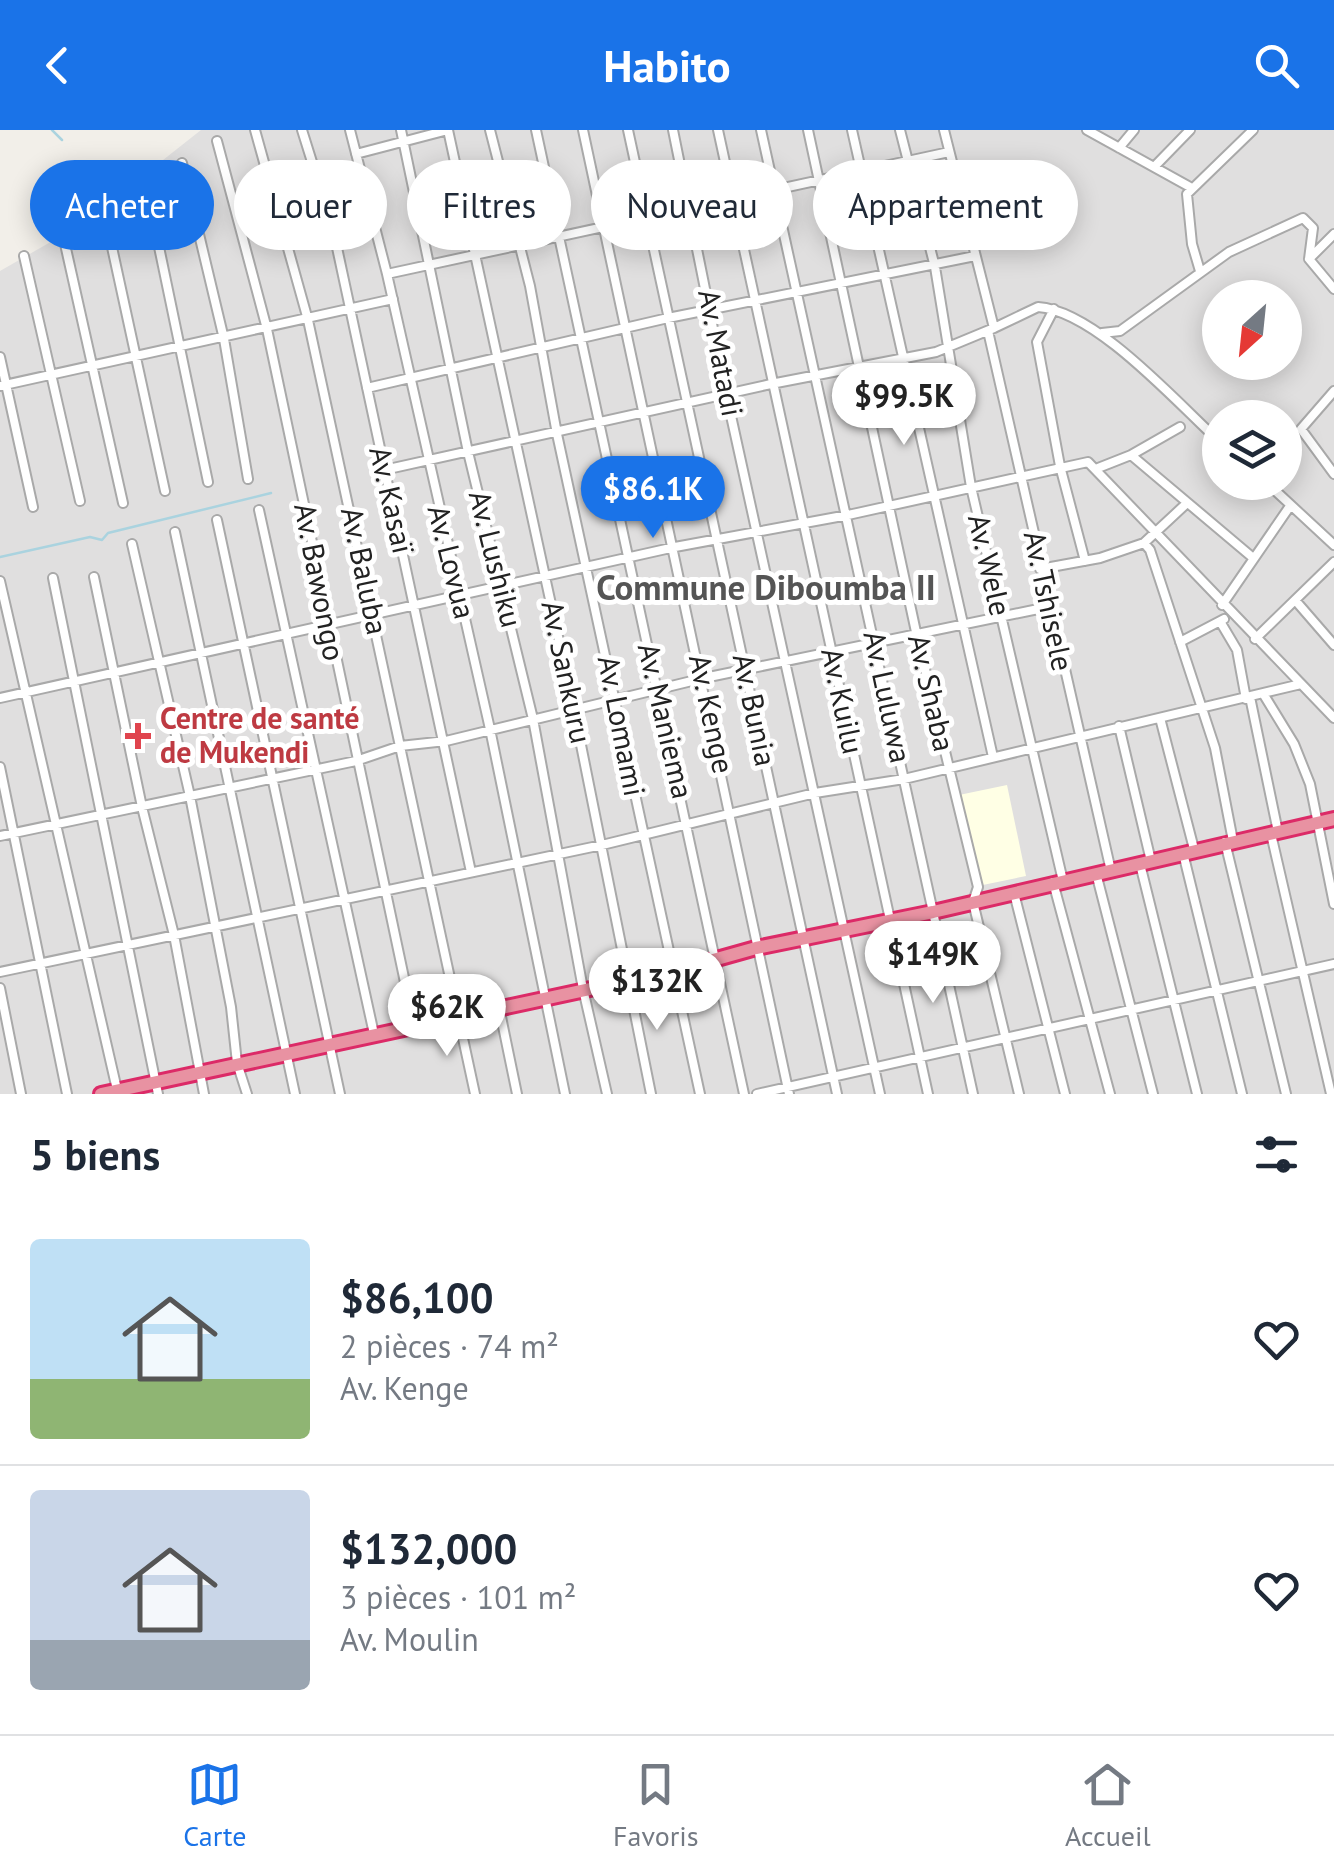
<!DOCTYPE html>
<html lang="fr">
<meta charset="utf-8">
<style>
:root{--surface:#fff;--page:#f2f2f3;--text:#1f2937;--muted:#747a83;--line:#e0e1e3;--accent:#1a73e8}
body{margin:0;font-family:"PT Sans",sans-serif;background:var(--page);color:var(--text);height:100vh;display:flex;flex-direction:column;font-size:38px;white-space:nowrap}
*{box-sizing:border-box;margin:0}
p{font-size:32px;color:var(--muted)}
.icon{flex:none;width:55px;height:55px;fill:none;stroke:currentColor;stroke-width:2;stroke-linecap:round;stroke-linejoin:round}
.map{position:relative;height:964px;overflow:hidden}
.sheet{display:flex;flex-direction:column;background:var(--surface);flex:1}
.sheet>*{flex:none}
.hud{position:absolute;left:30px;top:30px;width:1275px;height:90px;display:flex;gap:20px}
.needle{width:65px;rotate:207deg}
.tools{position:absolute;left:1202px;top:150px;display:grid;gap:20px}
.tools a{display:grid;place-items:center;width:100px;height:100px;border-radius:50%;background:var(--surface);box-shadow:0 5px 25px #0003;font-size:50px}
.price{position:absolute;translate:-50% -85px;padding:0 22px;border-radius:35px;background:#fff;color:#222;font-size:32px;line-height:65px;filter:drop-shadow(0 2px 5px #0008)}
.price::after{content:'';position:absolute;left:50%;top:60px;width:30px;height:22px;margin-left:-15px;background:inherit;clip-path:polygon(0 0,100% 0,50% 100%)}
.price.selected{background:var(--accent);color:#fff}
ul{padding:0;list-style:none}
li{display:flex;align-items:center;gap:30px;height:250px;padding:0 30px}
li+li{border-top:2px solid var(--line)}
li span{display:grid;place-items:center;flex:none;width:280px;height:200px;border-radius:10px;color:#555}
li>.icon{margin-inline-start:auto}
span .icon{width:120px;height:120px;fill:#fffc;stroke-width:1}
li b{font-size:42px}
h2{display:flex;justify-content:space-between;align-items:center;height:120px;padding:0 30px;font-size:42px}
.tag{padding:0 35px;border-radius:45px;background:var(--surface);box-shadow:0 5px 25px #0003;font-size:35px;line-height:90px}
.tag.selected{background:var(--accent);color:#fff}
header{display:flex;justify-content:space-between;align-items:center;height:130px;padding:0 30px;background:var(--accent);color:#fff;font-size:45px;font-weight:700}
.dock{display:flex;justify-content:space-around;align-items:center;height:140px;border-top:2px solid var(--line);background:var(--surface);font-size:28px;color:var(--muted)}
.dock a{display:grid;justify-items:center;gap:5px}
.dock .selected{color:var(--accent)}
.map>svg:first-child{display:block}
.residential{fill:#e0dfdf;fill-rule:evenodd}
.education{fill:#ffffe5}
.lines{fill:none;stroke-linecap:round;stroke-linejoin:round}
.stream{stroke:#aad3df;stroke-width:2.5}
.minor-casing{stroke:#a9a9a9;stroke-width:12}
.highway-casing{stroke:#dc2a67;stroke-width:18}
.minor{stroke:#fff;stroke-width:8}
.highway{stroke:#e892a2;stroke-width:12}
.health-dot{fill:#e0444e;stroke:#fff;stroke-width:4}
.labels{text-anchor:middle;stroke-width:10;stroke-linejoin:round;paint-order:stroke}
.street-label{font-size:30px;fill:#222;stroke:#fff}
.health-label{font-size:30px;font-weight:bold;fill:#be3a42;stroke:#fff;text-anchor:start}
.quarter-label{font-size:35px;font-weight:bold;fill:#555;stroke:#fff}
</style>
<header><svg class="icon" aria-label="back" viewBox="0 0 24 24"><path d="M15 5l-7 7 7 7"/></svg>Habito<svg class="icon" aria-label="search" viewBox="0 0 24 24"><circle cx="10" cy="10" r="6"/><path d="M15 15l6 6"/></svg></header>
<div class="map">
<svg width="1334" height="964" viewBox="0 0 1334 964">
<rect width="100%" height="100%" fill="#f2efe9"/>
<!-- residential -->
<path class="residential" d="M201,0h1133v964h-1334v-823l82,-47zM1220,168h65v64h-65zM1220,288h65v64h-65z"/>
<!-- education -->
<path class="education" d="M1007,655l19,91 -48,10 -19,-91z"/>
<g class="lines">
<!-- stream -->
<path class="stream" d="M52,0l10,10
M0,427l90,-20 12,3 6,-7 163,-40"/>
<!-- minor casing -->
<g class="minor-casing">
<path id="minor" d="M255,0l53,190 167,774
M302,0l31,99 138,643
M350,0l37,144 103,455 75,365
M401,0l67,322 65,267 50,270 24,105
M448,0l126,580 77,384
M490,0l40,156 27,148 143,660
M536,0l208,964
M583,0l206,964
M628,0l209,964
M673,0l53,263 154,701
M718,0l210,964
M761,0l212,964
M808,0l108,502 62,255 -5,15 46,192
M852,0l141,627
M900,0l35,137 36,220 92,394
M944,0l50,198 44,-21c58,4 139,96 182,135
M1087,0l103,57
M217,11l50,188 147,696
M1119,18l15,-18
M356,24l92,-24
M182,33l42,176 24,140
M1154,37l36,-37
M144,45l64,307
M105,85l60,276
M65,114l58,259
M24,126l56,245
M1309,129l25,-25
M1200,141l-8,-27 -5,-50 66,-64
M387,144l562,-122
M1054,179l-17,33 23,124 25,95
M988,201l123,540
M1102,203l18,-2 109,-79 74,-34 10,10 -4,31 25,30
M0,227l33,150
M0,256l393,-87
M367,258l301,-70 307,-62
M1334,261l-33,38 33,45
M1180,297l-49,28 121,102
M1098,338l33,-13
M384,340l387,-86 165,-32 58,-24
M1266,352l68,63
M259,380l115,524
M217,390l123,574
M175,402l120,562
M1144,413l6,7 65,198 18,93
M132,414l58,252 41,211 6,56 10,31
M1040,439l60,-11 44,-15 43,-40
M94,447l48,230 32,128 30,159
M53,448l105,516
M0,451l118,513
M1295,470l39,45
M1222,475l68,-99
M1221,493l16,27 9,49
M1255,509l79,-77
M1180,512l44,-23
M1264,565l30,49 16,40 24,120
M1250,567l28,135
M0,568l675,-151 173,-32 240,-53 246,256
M1160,588l34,131
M1119,596l32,135
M0,637l67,327
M1271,704l60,260
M0,706l356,-75 44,-15 46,-5 258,-63 344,-71
M1225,712l61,252
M1183,723l59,241
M1140,734l57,230
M1096,743l57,221
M1053,752l57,212
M1014,763l51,201
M0,842l602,-127 213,-52 89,-14 397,-95
M0,858l21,106
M499,877l18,87
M757,964l577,-130"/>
</g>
<!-- highway casing -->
<g class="highway-casing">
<path id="highway" d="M101,964l573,-123 82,-23 177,-36 401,-93"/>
</g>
<!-- minor -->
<use href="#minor" class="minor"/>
<!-- highway -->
<use href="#highway" class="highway"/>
</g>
<!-- markers -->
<path class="health-dot" d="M133 591h10v10h10v10h-10v10h-10v-10h-10v-10h10z"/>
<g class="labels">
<!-- street labels -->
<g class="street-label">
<text transform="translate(720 223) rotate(79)" y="10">Av. Matadi</text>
<text transform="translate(391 370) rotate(77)" y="10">Av. Kasaï</text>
<text transform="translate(495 429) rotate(76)" y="10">Av. Lushiku</text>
<text transform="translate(451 432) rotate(76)" y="10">Av. Lovua</text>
<text transform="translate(989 435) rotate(77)" y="10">Av. Wele</text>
<text transform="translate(364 441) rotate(78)" y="10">Av. Baluba</text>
<text transform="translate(319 452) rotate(79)" y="10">Av. Bawongo</text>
<text transform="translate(1048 471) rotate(78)" y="10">Av. Tshisele</text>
<text transform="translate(566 542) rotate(78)" y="10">Av. Sankuru</text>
<text transform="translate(931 563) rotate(77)" y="10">Av. Shaba</text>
<text transform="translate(887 567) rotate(78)" y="10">Av. Luluwa</text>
<text transform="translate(842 571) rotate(78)" y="10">Av. Kuilu</text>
<text transform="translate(754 580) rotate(78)" y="10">Av. Bunia</text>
<text transform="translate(711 584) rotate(78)" y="10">Av. Kenge</text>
<text transform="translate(665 591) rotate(77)" y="10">Av. Maniema</text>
<text transform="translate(621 596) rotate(79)" y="10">Av. Lomami</text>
</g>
<!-- health labels -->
<g class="health-label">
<text x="160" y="599">Centre de santé<tspan x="160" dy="34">de Mukendi</tspan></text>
</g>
<!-- quarter labels -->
<g class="quarter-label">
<text x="766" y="470">Commune Diboumba II</text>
</g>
</g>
</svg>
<div class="tools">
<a><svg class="needle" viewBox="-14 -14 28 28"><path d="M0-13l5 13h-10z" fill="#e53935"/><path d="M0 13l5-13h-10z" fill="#747a83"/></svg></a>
<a><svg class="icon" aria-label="layers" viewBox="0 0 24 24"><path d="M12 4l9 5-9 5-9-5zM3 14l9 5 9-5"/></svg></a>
</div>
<b class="price" style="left:904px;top:318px">$99.5K</b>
<b class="price selected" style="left:653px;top:411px">$86.1K</b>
<b class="price" style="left:933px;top:876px">$149K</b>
<b class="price" style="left:657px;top:903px">$132K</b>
<b class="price" style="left:447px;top:929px">$62K</b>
<div class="hud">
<a class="tag selected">Acheter</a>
<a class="tag">Louer</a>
<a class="tag">Filtres</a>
<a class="tag">Nouveau</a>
<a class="tag">Appartement</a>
</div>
</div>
<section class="sheet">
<h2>5 biens<svg class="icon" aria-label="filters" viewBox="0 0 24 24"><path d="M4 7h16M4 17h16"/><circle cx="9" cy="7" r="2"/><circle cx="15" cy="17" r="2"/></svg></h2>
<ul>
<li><span style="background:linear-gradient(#bfe0f5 70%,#8fb573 0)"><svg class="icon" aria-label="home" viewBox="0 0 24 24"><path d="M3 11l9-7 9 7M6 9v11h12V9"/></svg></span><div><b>$86,100</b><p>2 pièces · 74 m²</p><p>Av. Kenge</p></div><svg class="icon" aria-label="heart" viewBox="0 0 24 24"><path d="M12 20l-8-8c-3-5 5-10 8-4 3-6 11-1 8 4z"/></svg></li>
<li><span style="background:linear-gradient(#c9d6e8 75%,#9aa5b1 0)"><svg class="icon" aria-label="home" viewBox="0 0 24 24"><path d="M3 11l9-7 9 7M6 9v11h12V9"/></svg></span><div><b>$132,000</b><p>3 pièces · 101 m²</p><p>Av. Moulin</p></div><svg class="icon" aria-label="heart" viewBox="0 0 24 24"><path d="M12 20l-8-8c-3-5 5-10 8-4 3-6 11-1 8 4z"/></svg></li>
</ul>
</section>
<nav class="dock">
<a class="selected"><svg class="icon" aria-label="map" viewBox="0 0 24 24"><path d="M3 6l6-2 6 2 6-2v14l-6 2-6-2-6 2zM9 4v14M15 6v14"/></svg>Carte</a>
<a><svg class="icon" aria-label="saved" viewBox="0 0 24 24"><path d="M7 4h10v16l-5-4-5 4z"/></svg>Favoris</a>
<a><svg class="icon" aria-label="home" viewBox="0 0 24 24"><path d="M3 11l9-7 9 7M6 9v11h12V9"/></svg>Accueil</a>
</nav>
